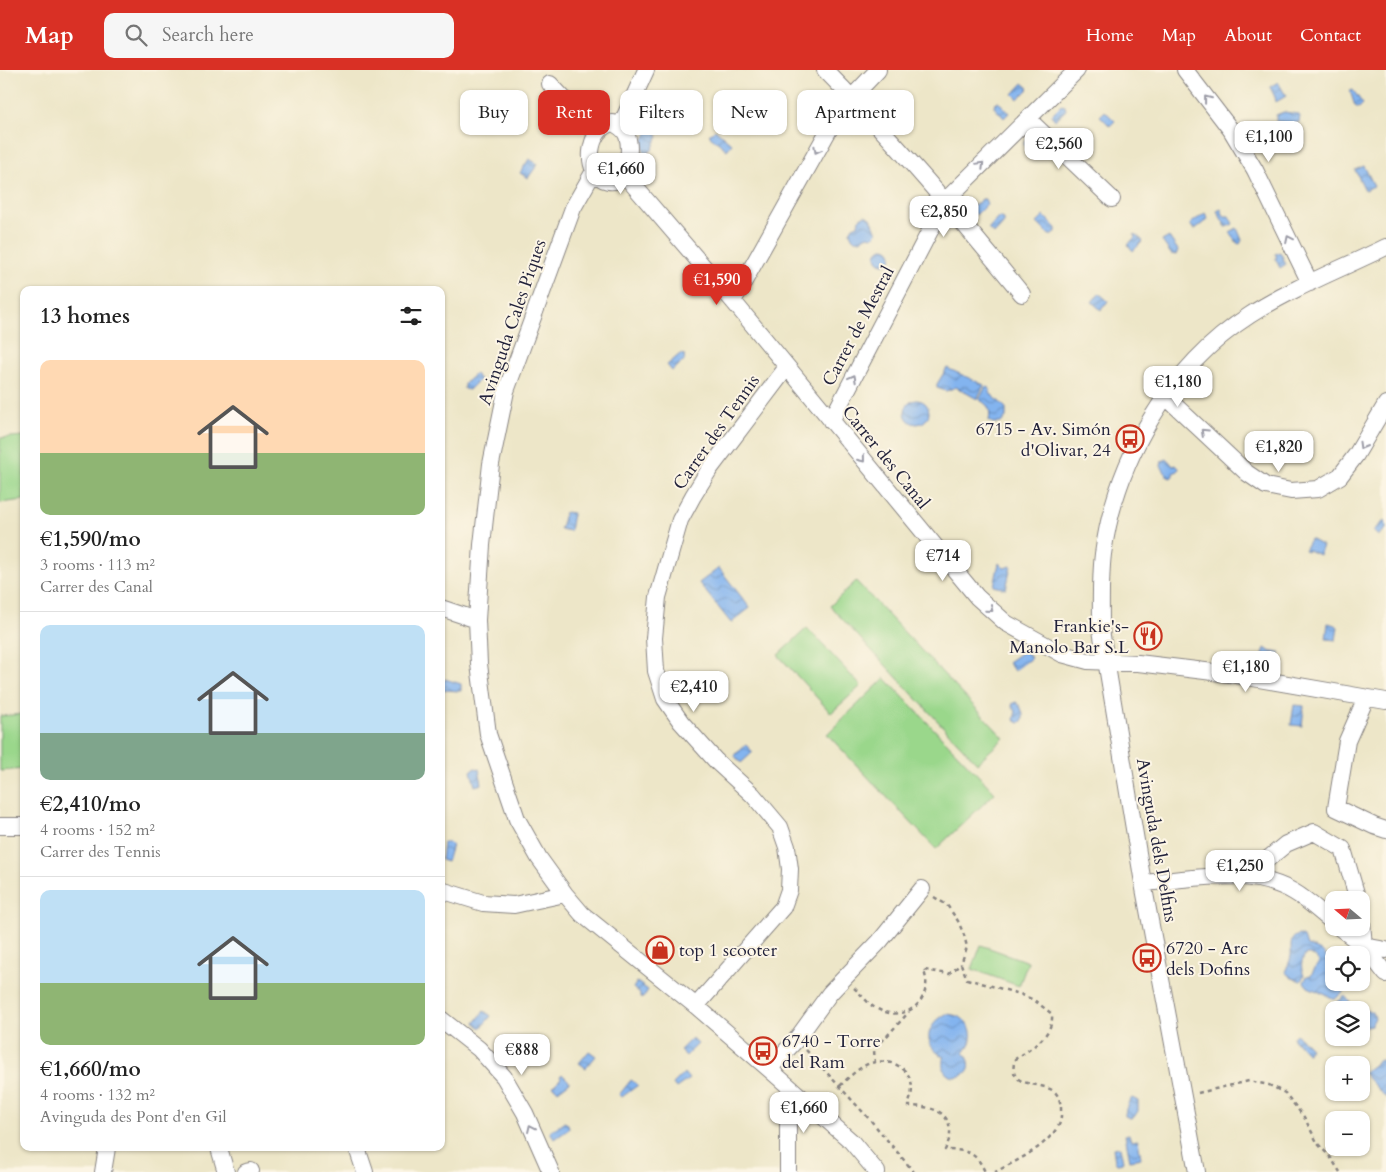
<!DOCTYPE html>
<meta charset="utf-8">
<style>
:root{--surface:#fff;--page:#f6f6f6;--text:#222;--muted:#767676;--line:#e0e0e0;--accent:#d93025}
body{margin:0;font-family:Cardo,serif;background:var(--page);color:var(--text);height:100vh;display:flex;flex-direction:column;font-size:19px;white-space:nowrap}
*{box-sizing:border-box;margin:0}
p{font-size:16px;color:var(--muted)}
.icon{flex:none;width:28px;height:28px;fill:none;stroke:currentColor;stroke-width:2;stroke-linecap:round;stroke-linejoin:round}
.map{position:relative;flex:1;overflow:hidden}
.drawer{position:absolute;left:20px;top:216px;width:425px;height:865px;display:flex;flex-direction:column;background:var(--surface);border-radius:10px;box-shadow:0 1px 4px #0004}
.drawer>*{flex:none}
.guide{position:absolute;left:460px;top:20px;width:475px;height:45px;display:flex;gap:10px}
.needle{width:32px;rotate:289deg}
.buttons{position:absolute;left:1325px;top:821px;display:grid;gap:10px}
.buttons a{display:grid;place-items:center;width:45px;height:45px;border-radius:10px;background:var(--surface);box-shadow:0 1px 4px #0004;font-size:25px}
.price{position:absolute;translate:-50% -42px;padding:0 11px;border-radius:10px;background:#fff;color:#222;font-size:16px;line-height:32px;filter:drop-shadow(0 1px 2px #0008)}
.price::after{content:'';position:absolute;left:50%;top:30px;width:15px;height:11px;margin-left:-8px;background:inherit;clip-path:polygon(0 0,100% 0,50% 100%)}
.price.active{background:var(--accent);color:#fff}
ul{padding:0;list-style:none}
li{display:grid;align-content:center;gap:10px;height:265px;padding:0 20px}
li+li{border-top:1px solid var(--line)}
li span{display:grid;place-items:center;height:155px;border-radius:10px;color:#555}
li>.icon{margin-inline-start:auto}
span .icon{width:90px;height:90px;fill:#fffc;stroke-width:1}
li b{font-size:21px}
h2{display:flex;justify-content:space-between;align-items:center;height:60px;padding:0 20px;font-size:21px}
.pill{padding:0 18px;border-radius:10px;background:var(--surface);box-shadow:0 1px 4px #0004;font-size:18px;line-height:45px}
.pill.active{background:var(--accent);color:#fff}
header{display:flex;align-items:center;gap:30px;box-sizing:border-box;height:70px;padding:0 25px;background:var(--accent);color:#fff}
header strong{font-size:24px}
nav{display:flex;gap:28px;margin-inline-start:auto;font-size:18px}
.search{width:350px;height:45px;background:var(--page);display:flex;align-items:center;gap:12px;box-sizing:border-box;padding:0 18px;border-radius:10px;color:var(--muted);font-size:19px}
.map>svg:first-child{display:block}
.pitch{fill:#9ad78b;stroke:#5e7c63}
.water{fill:url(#water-waves);stroke:#526b95}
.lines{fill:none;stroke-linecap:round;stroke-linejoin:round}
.minor-casing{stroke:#888482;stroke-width:18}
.path{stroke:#888482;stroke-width:2.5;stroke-dasharray:4 4;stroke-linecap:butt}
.minor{stroke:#fff;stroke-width:16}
.oneway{stroke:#9c9ca7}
.labels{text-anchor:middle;stroke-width:4;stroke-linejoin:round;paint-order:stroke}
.street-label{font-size:18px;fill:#22223b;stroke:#fcf5e5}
.poi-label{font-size:18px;fill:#22223b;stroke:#fcf5e5;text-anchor:start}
</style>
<header>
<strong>Map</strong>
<div class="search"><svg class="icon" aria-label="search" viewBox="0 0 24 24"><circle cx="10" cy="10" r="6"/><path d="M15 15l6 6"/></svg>Search here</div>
<nav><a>Home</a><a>Map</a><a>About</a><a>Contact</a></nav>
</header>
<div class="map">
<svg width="1386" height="1102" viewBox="0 0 1386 1102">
<defs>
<pattern id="water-waves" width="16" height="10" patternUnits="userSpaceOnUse" patternTransform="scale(1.25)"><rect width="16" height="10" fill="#83b4ef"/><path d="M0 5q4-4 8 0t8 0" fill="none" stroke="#6b92c3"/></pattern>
</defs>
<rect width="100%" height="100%" fill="#fcf5e5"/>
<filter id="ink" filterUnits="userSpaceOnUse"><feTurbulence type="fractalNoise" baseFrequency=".02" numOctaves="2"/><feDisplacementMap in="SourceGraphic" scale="10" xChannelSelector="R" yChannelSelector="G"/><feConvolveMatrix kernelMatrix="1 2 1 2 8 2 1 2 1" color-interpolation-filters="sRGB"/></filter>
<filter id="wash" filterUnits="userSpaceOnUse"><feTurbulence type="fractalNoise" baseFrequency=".0096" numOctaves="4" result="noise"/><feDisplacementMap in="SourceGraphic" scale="20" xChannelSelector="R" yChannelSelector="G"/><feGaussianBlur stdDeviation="1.12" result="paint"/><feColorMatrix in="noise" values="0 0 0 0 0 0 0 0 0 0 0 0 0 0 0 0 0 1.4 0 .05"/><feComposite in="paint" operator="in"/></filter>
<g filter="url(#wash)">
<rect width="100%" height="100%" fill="#ede6c8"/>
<!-- pitch -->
<path class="pitch" d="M24,366v64l-24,3v-65z
M856,511l148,157 -27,25 -147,-157z
M807,558l54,58 -30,27 -53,-58z
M885,608l110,115 -59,56 -109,-115z
M24,644v55l-24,2v-55z
M981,875l47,17 -9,24 -47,-17z"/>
<!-- water -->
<path class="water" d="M1278,12l8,14 -10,6 -1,-5 -5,-10z
M1023,13l6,5 -11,11 -5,-5z
M1353,20l10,14 -4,4 -4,-2 -5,-15z
M999,32l10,11 -5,5 -10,-11 1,-4z
M1061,35l4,1 1,4 -11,10 -4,-5z
M1105,41l10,10 -5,5 -10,-10z
M1284,42l14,2 2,2 -1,6 -6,2 -17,-3v-6z
M763,46l10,8 3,1 -5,8 -13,-11z
M715,59l17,15 -5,6 -18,-15z
M650,60l5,1 3,5 -6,14 -5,3 -3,-2c-2,-7 0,-16 6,-21z
M1029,68l13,13 -2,5 -5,1 -12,-14z
M529,89l9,5 -10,14 -8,-5z
M1364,96l10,20 -9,4 -10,-20z
M982,129h3l2,5 -11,11 -5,-6z
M1221,139l3,7h5l4,8 -7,3 -9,-16z
M1205,143l3,6 -14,11 -4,-6z
M865,145l6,3 6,15 -4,4 -7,-1c-7,6 -13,7 -16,-4l3,-5 5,-2 1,-6z
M1044,146l12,12v4l-3,3h-4l-12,-12z
M999,147l5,2v4l-10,11 -6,-5z
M1237,158l5,12 -2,4 -3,-1 -7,-11z
M1135,164l8,7 -10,10 -5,-6 7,-8 -1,-2z
M1169,167l9,13 -2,5 -5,-1 -9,-13z
M876 186a8 8 0 1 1 16 0a8 8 0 1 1-16 0Z
M1280,182l6,12 -6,4 -5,-10 2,-1 -2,-3z
M1099,223l9,8 -7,9 -9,-8z
M680,284l5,1 -1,3 1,2 -13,11 -5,-6z
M947,298l37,17 -7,14 -21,-12 -10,4 -9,-3v-4z
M475,304l5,5 -11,11 -5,-1v-5z
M986,316l4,3v4l16,15v9l-5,6h-8l-4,-2c2,-10 0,-17 -10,-21z
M905 342a12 12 0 1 1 24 0a12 12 0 1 1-24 0Z
M1167,389l6,7 3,-1 3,3 -1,3 -5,2v3l-2,2 -3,-1 -7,-11 1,-5z
M565,442l8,1 -3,18 -10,-2 2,-4z
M1385,450l1,9 -8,7 -5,-5z
M1310,469l13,7 -4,9 -11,-5 -1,1 -3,-1z
M999,493l5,5 7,-2 -5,23 -12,-3z
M719,498l31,40 -19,15 -32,-40z
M1328,553l8,2 2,2 -2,13 -10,-1z
M1265,578l6,4h9l-1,9 -17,-2z
M1025,580l6,8 -17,13 -6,-9z
M445,609l16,5v7l-19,-1 -1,-3z
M1016,632c5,3 9,14 6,19l-3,2 -5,-3 2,-9 -4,-5 1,-3z
M1294,635l10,1 -2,20 -11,-1z
M746,675l7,7 -12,11 -7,-8z
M475,698l4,1 3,15 -7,2 -4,-15z
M443,772h5l4,3 -5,17 -6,-2z
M1299,865l5,2 3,9c16,4 15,6 27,19v17l11,1 -1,9 -9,7 -27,-12 -4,-5 3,-6 4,-1 8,-13c-2,-5 -9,-9 -13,-8 -5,6 -6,14 -2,21l-3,6 -9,-3 -7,-6c2,-5 5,-10 6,-16 1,-9 -3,-18 8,-21z
M637,912l11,8 -5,8 -3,-1v-3l-7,-6z
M1345,926l9,11 19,5 2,6 -4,7 -10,3v-18h-27v9l-2,-1v-7l6,-4 -2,-4z
M484,941l7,5 -10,12 -6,-5z
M946,944c24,1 33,21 18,39 22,24 -29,37 -20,4 -22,-12 -19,-31 2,-43z
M1296,964l14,13 -2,6h-1l-10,-11 -4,-2v-3z
M692,968l6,6 -12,12 -6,-6z
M515,978l11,11 -6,6 -10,-12z
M589,981l7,5 -10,12 -7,-5z
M1380,990l6,1v37l-23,-25z
M684,1003l5,6 -13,9 -3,-4z
M562,1004l8,8 -12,9 -5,-5 8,-8 -1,-2z
M631,1010l7,5 -16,12 -3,-2z
M1132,1028l6,3v10l-4,6 -4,1 -5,-2c0,-5 3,-15 7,-18z
M564,1052l4,2 1,5 -14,10 -5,-7z
M1129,1064l2,7 7,-1 3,18 -11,2 -5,-25z
M1120,1077l3,15 -6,1 -2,-2 -2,-13z"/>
</g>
<g filter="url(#ink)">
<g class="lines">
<!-- minor casing -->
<g class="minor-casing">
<path id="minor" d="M825,0c70,71 134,147 197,224
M1185,0l46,60 24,40 55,113
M550,14l46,49
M1028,49l84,80
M613,53c6,3 12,6 14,13 5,13 1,49 -19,45 -26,-5 -21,-54 5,-58z
M620,57l26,-57
M594,101l-21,37 -67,183 -15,73 -9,81 -5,75 2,44 9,70 29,85 22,39 26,36 17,20 114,92 73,63 82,72 26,31
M623,103l110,128 244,296 29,26 56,31 26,7 50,2 92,11 156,27
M733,231l107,-191 38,-40
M1166,327l81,76 19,13 25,5 27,-2 22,-13 16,-21 30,-51
M831,351l115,-221 131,-130
M441,538l36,12
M1366,628l-19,43 -11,67 38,18 12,4
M0,756h24
M1246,807l40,-33 28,-12 29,17 15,51
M1143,813c50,-4 106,-17 151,9 14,8 27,21 40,31
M441,820l42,13 31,2 51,-11
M1361,841l3,35
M1340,858l24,18 22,28
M1364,876l22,4
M696,936l87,-99 6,-17 1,-21 -3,-22 -7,-20 -27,-32 -37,-34 -35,-39 -16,-23 -9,-28 -2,-33 4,-41 22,-77 13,-24 16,-26 78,-103
M441,949l38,30 25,28 21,36 26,59
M769,999l27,-29 34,-47 50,-52 42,-52
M219,1078l7,24
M357,1078l8,24
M103,1102l4,-24
M246,1102l5,-1
M788,1102v-59l6,-21
M1197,1102l-54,-289 -42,-253c0,-25 -1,-51 2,-76 13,-94 66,-187 147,-239 42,-27 91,-46 136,-68"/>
</g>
<!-- path -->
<path class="path" d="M934,827l13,8 11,16 6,14 3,12 -6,17 6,15 53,15 14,6 18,14c2,21 -21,35 -37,45 -9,31 25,21 40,33 4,4 5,10 6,14 0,8 1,16 -4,22 -14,21 -41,33 -62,44
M854,918c6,5 11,12 17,17 21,16 51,9 55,-19 1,-5 -1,-11 -2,-16l25,4 12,-10
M806,980l66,72 42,50
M875,993l-1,-13 35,-38
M840,1016c7,-7 15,-15 24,-20 15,-9 40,-4 46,13 4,9 1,18 -2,27 19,0 43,3 42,28 0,5 -3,11 -5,16 21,0 31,1 40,22
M1198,1023l51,-12 20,4 16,8 19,24 14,27 13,14 9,14"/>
<!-- minor -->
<use href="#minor" class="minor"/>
</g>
<!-- one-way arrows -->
<defs><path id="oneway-chevron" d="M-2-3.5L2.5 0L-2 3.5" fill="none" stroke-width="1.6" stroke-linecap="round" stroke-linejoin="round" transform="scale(1.25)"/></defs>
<g class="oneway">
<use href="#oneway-chevron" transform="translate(1207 29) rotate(-128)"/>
<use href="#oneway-chevron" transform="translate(817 80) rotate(119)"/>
<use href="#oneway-chevron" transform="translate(981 95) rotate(-45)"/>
<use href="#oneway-chevron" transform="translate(1289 169) rotate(-116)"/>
<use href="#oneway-chevron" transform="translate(853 308) rotate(-62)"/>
<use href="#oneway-chevron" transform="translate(1204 362) rotate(-137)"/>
<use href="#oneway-chevron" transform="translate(1362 376) rotate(120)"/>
<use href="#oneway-chevron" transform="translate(862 389) rotate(51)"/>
<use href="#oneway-chevron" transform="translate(990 539) rotate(41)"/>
<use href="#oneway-chevron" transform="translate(531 1058) rotate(-115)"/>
</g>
</g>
<!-- icons -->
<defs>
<g id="bus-ring" transform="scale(1.4375)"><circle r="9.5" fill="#fcf5e5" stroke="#c8321e" stroke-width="1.5"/><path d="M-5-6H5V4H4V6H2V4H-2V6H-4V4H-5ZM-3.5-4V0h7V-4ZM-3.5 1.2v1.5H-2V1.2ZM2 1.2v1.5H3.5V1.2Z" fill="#c8321e"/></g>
<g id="restaurant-ring" transform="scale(1.4375)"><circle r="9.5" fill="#fcf5e5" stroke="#c8321e" stroke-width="1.5"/><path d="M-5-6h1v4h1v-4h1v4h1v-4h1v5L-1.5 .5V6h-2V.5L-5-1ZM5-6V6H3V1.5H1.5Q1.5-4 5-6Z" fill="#c8321e"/></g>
<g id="shop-ring" transform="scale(1.4375)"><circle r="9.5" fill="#fcf5e5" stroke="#c8321e" stroke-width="1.5"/><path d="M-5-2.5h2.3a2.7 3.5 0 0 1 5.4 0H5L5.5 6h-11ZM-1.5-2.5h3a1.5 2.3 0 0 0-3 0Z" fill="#c8321e"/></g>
</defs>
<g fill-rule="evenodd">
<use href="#bus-ring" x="1130" y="369"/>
<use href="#restaurant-ring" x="1148" y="566"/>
<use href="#shop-ring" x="660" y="880"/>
<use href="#bus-ring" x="1147" y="888"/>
<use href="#bus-ring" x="763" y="981"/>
</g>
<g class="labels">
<!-- street labels -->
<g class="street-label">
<text transform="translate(512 252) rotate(-71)" y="6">Avinguda Cales Piques</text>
<text transform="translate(858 256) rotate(-62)" y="6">Carrer de Mestral</text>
<text transform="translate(716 362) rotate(-55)" y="6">Carrer des Tennis</text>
<text transform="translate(886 387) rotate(51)" y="6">Carrer des Canal</text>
<text transform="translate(1157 770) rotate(80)" y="6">Avinguda dels Delfins</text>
</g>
<!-- poi labels -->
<g class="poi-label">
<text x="1111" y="365" text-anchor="end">6715 - Av. Simón<tspan x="1111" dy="21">d'Olivar, 24</tspan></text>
<text x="1129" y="562" text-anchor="end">Frankie's-<tspan x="1129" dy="21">Manolo Bar S.L</tspan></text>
<text x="1166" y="884">6720 - Arc<tspan x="1166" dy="21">dels Dofins</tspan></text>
<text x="679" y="886">top 1 scooter</text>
<text x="782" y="977">6740 - Torre<tspan x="782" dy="21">del Ram</tspan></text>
</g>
</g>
</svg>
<div class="buttons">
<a><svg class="needle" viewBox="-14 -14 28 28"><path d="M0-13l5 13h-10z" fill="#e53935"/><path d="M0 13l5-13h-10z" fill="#767676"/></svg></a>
<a><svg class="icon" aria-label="locate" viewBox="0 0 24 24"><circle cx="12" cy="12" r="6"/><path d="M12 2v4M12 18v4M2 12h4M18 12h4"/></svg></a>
<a><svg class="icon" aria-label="layers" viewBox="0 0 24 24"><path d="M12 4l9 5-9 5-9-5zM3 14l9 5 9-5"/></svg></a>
<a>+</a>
<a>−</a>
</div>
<b class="price" style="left:1269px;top:93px">€1,100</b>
<b class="price" style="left:1059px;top:100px">€2,560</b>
<b class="price" style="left:621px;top:125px">€1,660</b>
<b class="price" style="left:944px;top:168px">€2,850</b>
<b class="price active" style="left:717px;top:236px">€1,590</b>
<b class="price" style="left:1178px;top:338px">€1,180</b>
<b class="price" style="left:1279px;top:403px">€1,820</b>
<b class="price" style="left:943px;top:512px">€714</b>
<b class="price" style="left:1246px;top:623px">€1,180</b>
<b class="price" style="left:694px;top:643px">€2,410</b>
<b class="price" style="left:1240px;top:822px">€1,250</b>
<b class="price" style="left:522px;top:1006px">€888</b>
<b class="price" style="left:804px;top:1064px">€1,660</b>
<div class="guide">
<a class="pill">Buy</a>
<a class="pill active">Rent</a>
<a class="pill">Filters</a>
<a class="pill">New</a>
<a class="pill">Apartment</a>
</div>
<section class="drawer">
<h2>13 homes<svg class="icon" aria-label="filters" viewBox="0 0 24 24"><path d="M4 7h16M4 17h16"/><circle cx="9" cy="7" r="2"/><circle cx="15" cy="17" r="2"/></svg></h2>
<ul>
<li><span style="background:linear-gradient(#ffd9b3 60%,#8fb573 0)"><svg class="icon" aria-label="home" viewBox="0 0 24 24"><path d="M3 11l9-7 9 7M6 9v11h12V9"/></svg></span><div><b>€1,590/mo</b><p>3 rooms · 113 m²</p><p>Carrer des Canal</p></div></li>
<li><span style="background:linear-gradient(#bfe0f5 70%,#7fa58c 0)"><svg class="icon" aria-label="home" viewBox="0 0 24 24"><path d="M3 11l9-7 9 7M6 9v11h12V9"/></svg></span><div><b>€2,410/mo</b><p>4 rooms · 152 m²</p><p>Carrer des Tennis</p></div></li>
<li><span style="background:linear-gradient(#bfe0f5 60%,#8fb573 0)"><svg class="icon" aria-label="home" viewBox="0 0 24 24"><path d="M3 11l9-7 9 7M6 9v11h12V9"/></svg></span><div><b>€1,660/mo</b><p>4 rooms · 132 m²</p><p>Avinguda des Pont d'en Gil</p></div></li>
</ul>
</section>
</div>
